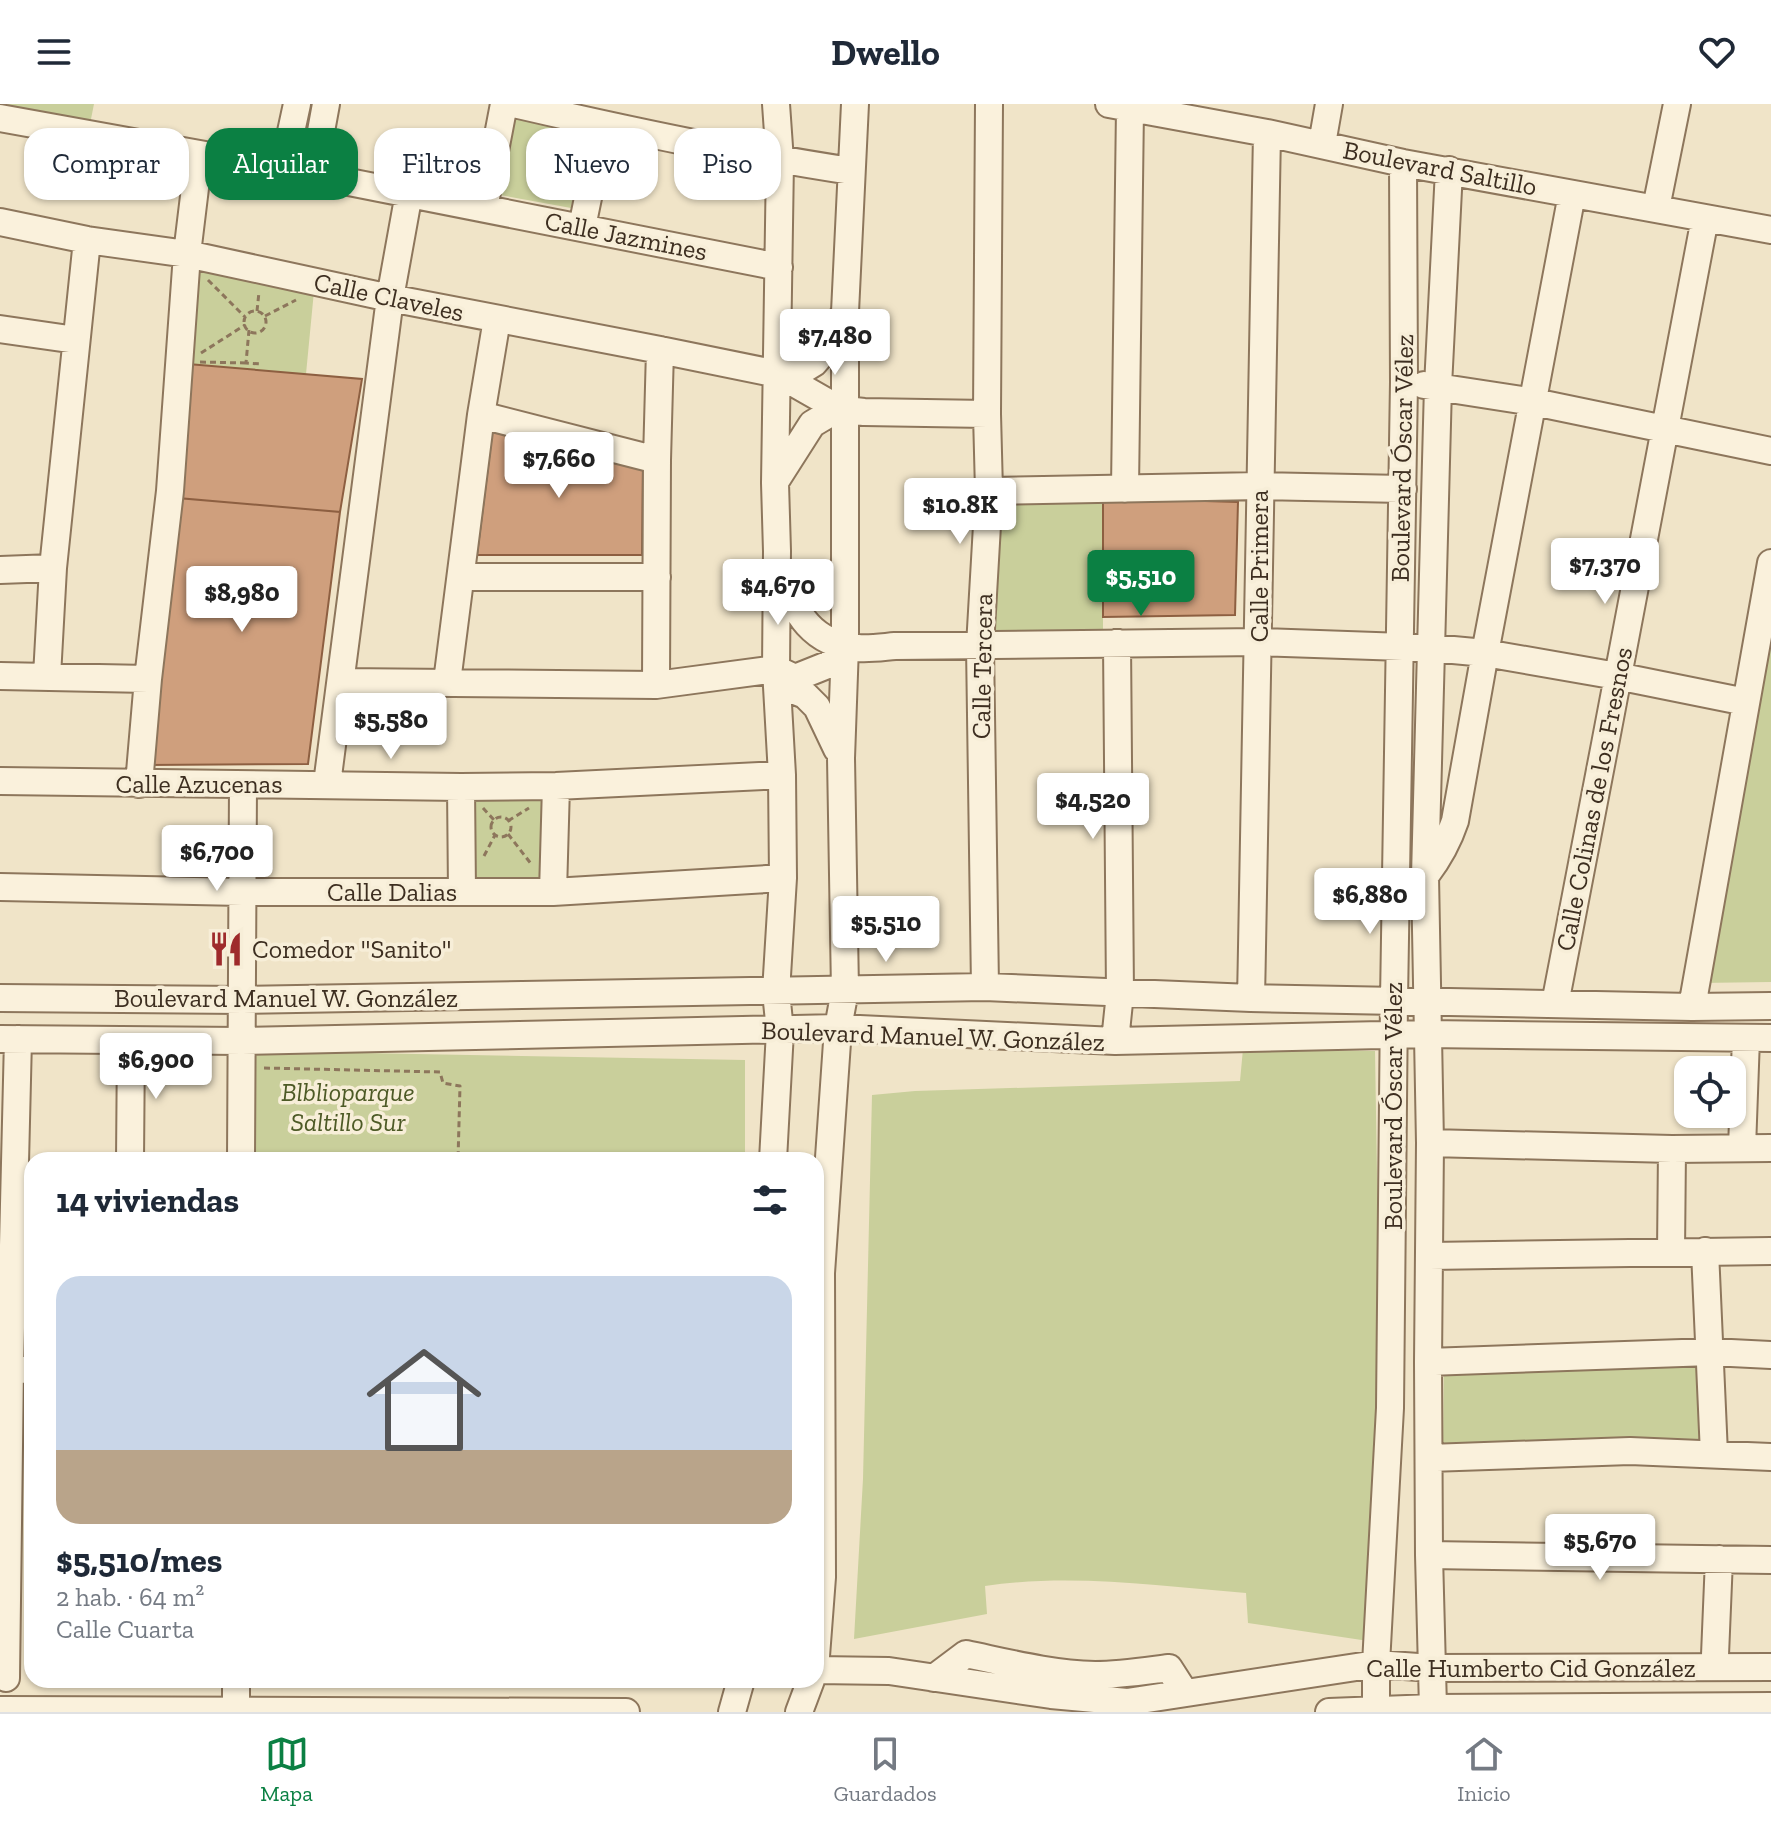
<!DOCTYPE html>
<html lang="es">
<meta charset="utf-8">
<style>
:root{--surface:#fff;--page:#f2f2f3;--text:#1f2937;--muted:#747a83;--line:#e0e1e3;--accent:#0b8043}
body{margin:0;font-family:"Zilla Slab",serif;background:var(--page);color:var(--text);height:100vh;display:flex;flex-direction:column;font-size:30px;white-space:nowrap}
*{box-sizing:border-box;margin:0}
p{font-size:26px;color:var(--muted)}
.icon{flex:none;width:44px;height:44px;fill:none;stroke:currentColor;stroke-width:2;stroke-linecap:round;stroke-linejoin:round}
.map{position:relative;flex:1;overflow:hidden}
.side{position:absolute;left:24px;top:1048px;width:800px;height:536px;display:flex;flex-direction:column;background:var(--surface);border-radius:24px;box-shadow:0 2px 6px #0004}
.side>*{flex:none}
.hud{position:absolute;left:24px;top:24px;width:800px;height:72px;display:flex;gap:16px}
.tools{position:absolute;left:1674px;top:952px;display:grid;gap:16px}
.tools a{display:grid;place-items:center;width:72px;height:72px;border-radius:16px;background:var(--surface);box-shadow:0 2px 6px #0004;font-size:40px}
.price{position:absolute;translate:-50% -68px;padding:0 18px;border-radius:8px;background:#fff;color:#222;font-size:26px;line-height:52px;filter:drop-shadow(0 2px 4px #0008)}
.price::after{content:'';position:absolute;left:50%;top:48px;width:24px;height:18px;margin-left:-12px;background:inherit;clip-path:polygon(0 0,100% 0,50% 100%)}
.price.current{background:var(--accent);color:#fff}
ul{padding:0;list-style:none}
li{display:grid;align-content:center;gap:16px;height:424px;padding:0 32px}
li+li{border-top:2px solid var(--line)}
li span{display:grid;place-items:center;height:248px;border-radius:24px;color:#555}
li>.icon{margin-inline-start:auto}
span .icon{width:144px;height:144px;fill:#fffc;stroke-width:1}
li b{font-size:34px}
h2{display:flex;justify-content:space-between;align-items:center;height:96px;padding:0 32px;font-size:34px}
.pill{padding:0 28px;border-radius:24px;background:var(--surface);box-shadow:0 2px 6px #0004;font-size:28px;line-height:72px}
.pill.current{background:var(--accent);color:#fff}
header{display:flex;justify-content:space-between;align-items:center;height:104px;padding:0 32px;background:var(--surface);font-size:36px;font-weight:700}
.tabs{display:flex;justify-content:space-around;align-items:center;height:112px;border-top:2px solid var(--line);background:var(--surface);font-size:22px;color:var(--muted)}
.tabs a{display:grid;justify-items:center;gap:4px}
.tabs .current{color:var(--accent)}
.map>svg:first-child{display:block}
.green{fill:#c9cf9b}
.building{fill:#cf9f7d;stroke:#8d5f41;stroke-width:2}
.lines{fill:none;stroke-linecap:round;stroke-linejoin:round}
.minor-casing{stroke:#8d765c;stroke-width:30}
.path{stroke:#8d765c;stroke-width:3;stroke-dasharray:6 4;stroke-linecap:butt}
.minor{stroke:#faf1dc;stroke-width:26}
.labels{text-anchor:middle;stroke-width:7;stroke-linejoin:round;paint-order:stroke}
.street-label{font-size:26px;fill:#3d2e20;stroke:#f7eed8}
.poi-label{font-size:26px;fill:#3d2e20;stroke:#f7eed8;text-anchor:start}
.park-label{font-size:26px;font-style:italic;fill:#4d5a26;stroke:#f7eed8}
</style>
<header><svg class="icon" aria-label="menu" viewBox="0 0 24 24"><path d="M4 6h16M4 12h16M4 18h16"/></svg>Dwello<svg class="icon" aria-label="heart" viewBox="0 0 24 24"><path d="M12 20l-8-8c-3-5 5-10 8-4 3-6 11-1 8 4z"/></svg></header>
<div class="map">
<svg width="1771" height="1608" viewBox="0 0 1771 1608">
<rect width="100%" height="100%" fill="#f0e4c8"/>
<!-- green -->
<path class="green" d="M8,0h86l-4,20 -83,-16z
M508,7l77,15 -14,82 -82,-15z
M195,163l119,24 -8,83 -118,-10z
M997,392l106,2v133l-107,2z
M1771,503v375l-72,1z
M472,693h73v85l-74,-1z
M1243,945l132,2 4,245 -4,346 -127,-19 -2,-30c-87,-7 -174,-20 -261,-7l2,28 -133,25 9,-160 9,-384 43,-4 325,-10z
M252,947l493,9v100h-495z
M1704,1260v78l-261,2 1,-79z"/>
<!-- building -->
<path class="building" d="M188,260l174,15 -22,133 -162,-14z
M493,323l150,37 -1,91h-165z
M178,394l162,14 -32,252 -162,1z
M1103,394l135,4 -3,113 -132,2z"/>
<g class="lines">
<!-- minor casing -->
<g class="minor-casing">
<path id="minor" d="M514,0c112,26 224,50 337,67
M1109,0l158,29 136,30 368,67
M0,14l283,51 496,98
M1322,40l7,-40
M283,65l14,-65
M313,71l13,-71
M484,104l20,-104
M1656,104l21,-104
M0,118l87,18 100,14 203,44 270,52 118,24 23,-3 13,-8 6,-7 24,-42
M582,123l21,-102
M0,225l76,11
M778,270l56,32 11,4 19,2 123,2
M1424,281l110,17 237,49
M481,311l176,45
M775,378l37,-58 15,-9 18,-5
M1125,385l5,-381
M989,387l271,-5 143,3
M0,466l53,-2
M783,470c11,40 30,70 75,74 12,1 25,-1 37,-2l364,-4 173,6 53,5 132,23 129,26
M461,473h196
M778,568l12,17 15,6 12,12 20,42
M0,572l148,3
M47,572l6,-108 34,-328
M341,578l315,3 120,-16 19,9 35,-14 15,-18
M447,578l34,-267 16,-96
M656,581l1,-225 3,-110
M0,677l461,6 95,-1 226,-11
M139,680l9,-105 22,-188 17,-237 12,-99
M327,680l63,-486 19,-105
M461,683l1,105
M1426,771c13,-17 22,-33 29,-54l30,-168 87,-459
M0,783l242,5h311l230,-14
M553,788l3,-106
M985,883l-5,-341 9,-155 -2,-77 2,-310
M0,894l243,2 742,-13 266,11 441,9 79,-1
M1251,894c6,-288 10,-576 16,-865
M1555,900c50,-262 102,-524 150,-786
M1692,903l79,-444
M0,935l242,2 596,-13 277,13 312,-7 344,4
M1115,937l5,-48 -3,-350
M1430,1039l242,6 99,-1
M1742,1044l4,-110
M130,1056l1,-119
M241,1056l2,-375
M773,1056l7,-129 -4,-39 7,-114 -1,-103 -6,-106 1,-118 -2,-68 5,-322 -4,-57
M1705,1147l9,203
M1671,1148l1,-103
M1430,1152l341,-5
M1428,1258l283,-10 60,3
M0,1265l32,1
M1429,1354l201,-7 141,6
M1429,1451l342,5
M1715,1551l4,-96
M816,1552l6,-79 -1,-304 17,-245 7,-38 -4,-232 4,-112v-334l10,-208
M816,1566l73,1 162,24 76,7 249,-38 56,4 339,-1
M6,1574l4,-309 8,-330
M934,1574l32,-24c43,9 85,20 129,21 25,0 50,-4 74,-7l16,25
M236,1576v32
M0,1606l626,2
M732,1608l9,-32
M799,1608l12,-32
M1329,1608l104,-4 338,-2
M1376,1608v-48l14,-256 4,-408 10,-618 -1,-219
M1428,1608l5,-4 -4,-153 -1,-193 2,-219 -5,-267 13,-490 11,-216"/>
</g>
<!-- path -->
<path class="path" d="M208,176l37,37
M257,207l2,-19
M244 218a11 11 0 1 1 22 0a11 11 0 1 1-22 0Z
M265,212l31,-16
M249,226l-3,33 15,1
M201,249l44,-28
M200,258l46,1
M483,704l11,12
M491 723a10 10 0 1 1 20 0a10 10 0 1 1-20 0Z
M508,717l21,-13
M508,730l24,31
M484,752l11,-21
M264,964l176,4 3,11 17,3 -2,74"/>
<!-- minor -->
<use href="#minor" class="minor"/>
</g>
<!-- icons -->
<defs>
<g id="restaurant-bare" transform="scale(2.76)"><path d="M-5-6h1v4h1v-4h1v4h1v-4h1v5L-1.5 .5V6h-2V.5L-5-1ZM5-6V6H3V1.5H1.5Q1.5-4 5-6Z" fill="#9e2a2b" stroke="#f7eed8" stroke-width="2.5" paint-order="stroke"/></g>
</defs>
<g fill-rule="evenodd">
<use href="#restaurant-bare" x="226" y="845"/>
</g>
<g class="labels">
<!-- street labels -->
<g class="street-label">
<text transform="translate(1440 64) rotate(11)" y="9">Boulevard Saltillo</text>
<text transform="translate(626 132) rotate(11)" y="9">Calle Jazmines</text>
<text transform="translate(389 193) rotate(12)" y="9">Calle Claveles</text>
<text transform="translate(1402 354) rotate(-89)" y="9">Boulevard Óscar Vélez</text>
<text transform="translate(1259 462) rotate(-90)" y="9">Calle Primera</text>
<text transform="translate(982 562) rotate(-89)" y="9">Calle Tercera</text>
<text x="199" y="689">Calle Azucenas</text>
<text transform="translate(1594 695) rotate(-79)" y="9">Calle Colinas de los Fresnos</text>
<text x="392" y="797">Calle Dalias</text>
<text x="286" y="903">Boulevard Manuel W. González</text>
<text transform="translate(933 932) rotate(2)" y="9">Boulevard Manuel W. González</text>
<text transform="translate(1393 1002) rotate(-90)" y="9">Boulevard Óscar Vélez</text>
<text x="1531" y="1573">Calle Humberto Cid González</text>
</g>
<!-- poi labels -->
<g class="poi-label">
<text x="252" y="854">Comedor "Sanito"</text>
</g>
<!-- park labels -->
<g class="park-label">
<text x="348" y="997">Blblioparque<tspan x="348" dy="30">Saltillo Sur</tspan></text>
</g>
</g>
</svg>
<div class="tools">
<a><svg class="icon" aria-label="locate" viewBox="0 0 24 24"><circle cx="12" cy="12" r="6"/><path d="M12 2v4M12 18v4M2 12h4M18 12h4"/></svg></a>
</div>
<b class="price" style="left:835px;top:273px">$7,480</b>
<b class="price" style="left:559px;top:396px">$7,660</b>
<b class="price" style="left:960px;top:442px">$10.8K</b>
<b class="price" style="left:1605px;top:502px">$7,370</b>
<b class="price current" style="left:1141px;top:514px">$5,510</b>
<b class="price" style="left:778px;top:523px">$4,670</b>
<b class="price" style="left:242px;top:530px">$8,980</b>
<b class="price" style="left:391px;top:657px">$5,580</b>
<b class="price" style="left:1093px;top:737px">$4,520</b>
<b class="price" style="left:217px;top:789px">$6,700</b>
<b class="price" style="left:1370px;top:832px">$6,880</b>
<b class="price" style="left:886px;top:860px">$5,510</b>
<b class="price" style="left:156px;top:997px">$6,900</b>
<b class="price" style="left:1600px;top:1478px">$5,670</b>
<div class="hud">
<a class="pill">Comprar</a>
<a class="pill current">Alquilar</a>
<a class="pill">Filtros</a>
<a class="pill">Nuevo</a>
<a class="pill">Piso</a>
</div>
<section class="side">
<h2>14 viviendas<svg class="icon" aria-label="filters" viewBox="0 0 24 24"><path d="M4 7h16M4 17h16"/><circle cx="9" cy="7" r="2"/><circle cx="15" cy="17" r="2"/></svg></h2>
<ul>
<li><span style="background:linear-gradient(#c9d6e8 70%,#b9a48a 0)"><svg class="icon" aria-label="home" viewBox="0 0 24 24"><path d="M3 11l9-7 9 7M6 9v11h12V9"/></svg></span><div><b>$5,510/mes</b><p>2 hab. · 64 m²</p><p>Calle Cuarta</p></div></li>
</ul>
</section>
</div>
<nav class="tabs">
<a class="current"><svg class="icon" aria-label="map" viewBox="0 0 24 24"><path d="M3 6l6-2 6 2 6-2v14l-6 2-6-2-6 2zM9 4v14M15 6v14"/></svg>Mapa</a>
<a><svg class="icon" aria-label="saved" viewBox="0 0 24 24"><path d="M7 4h10v16l-5-4-5 4z"/></svg>Guardados</a>
<a><svg class="icon" aria-label="home" viewBox="0 0 24 24"><path d="M3 11l9-7 9 7M6 9v11h12V9"/></svg>Inicio</a>
</nav>
